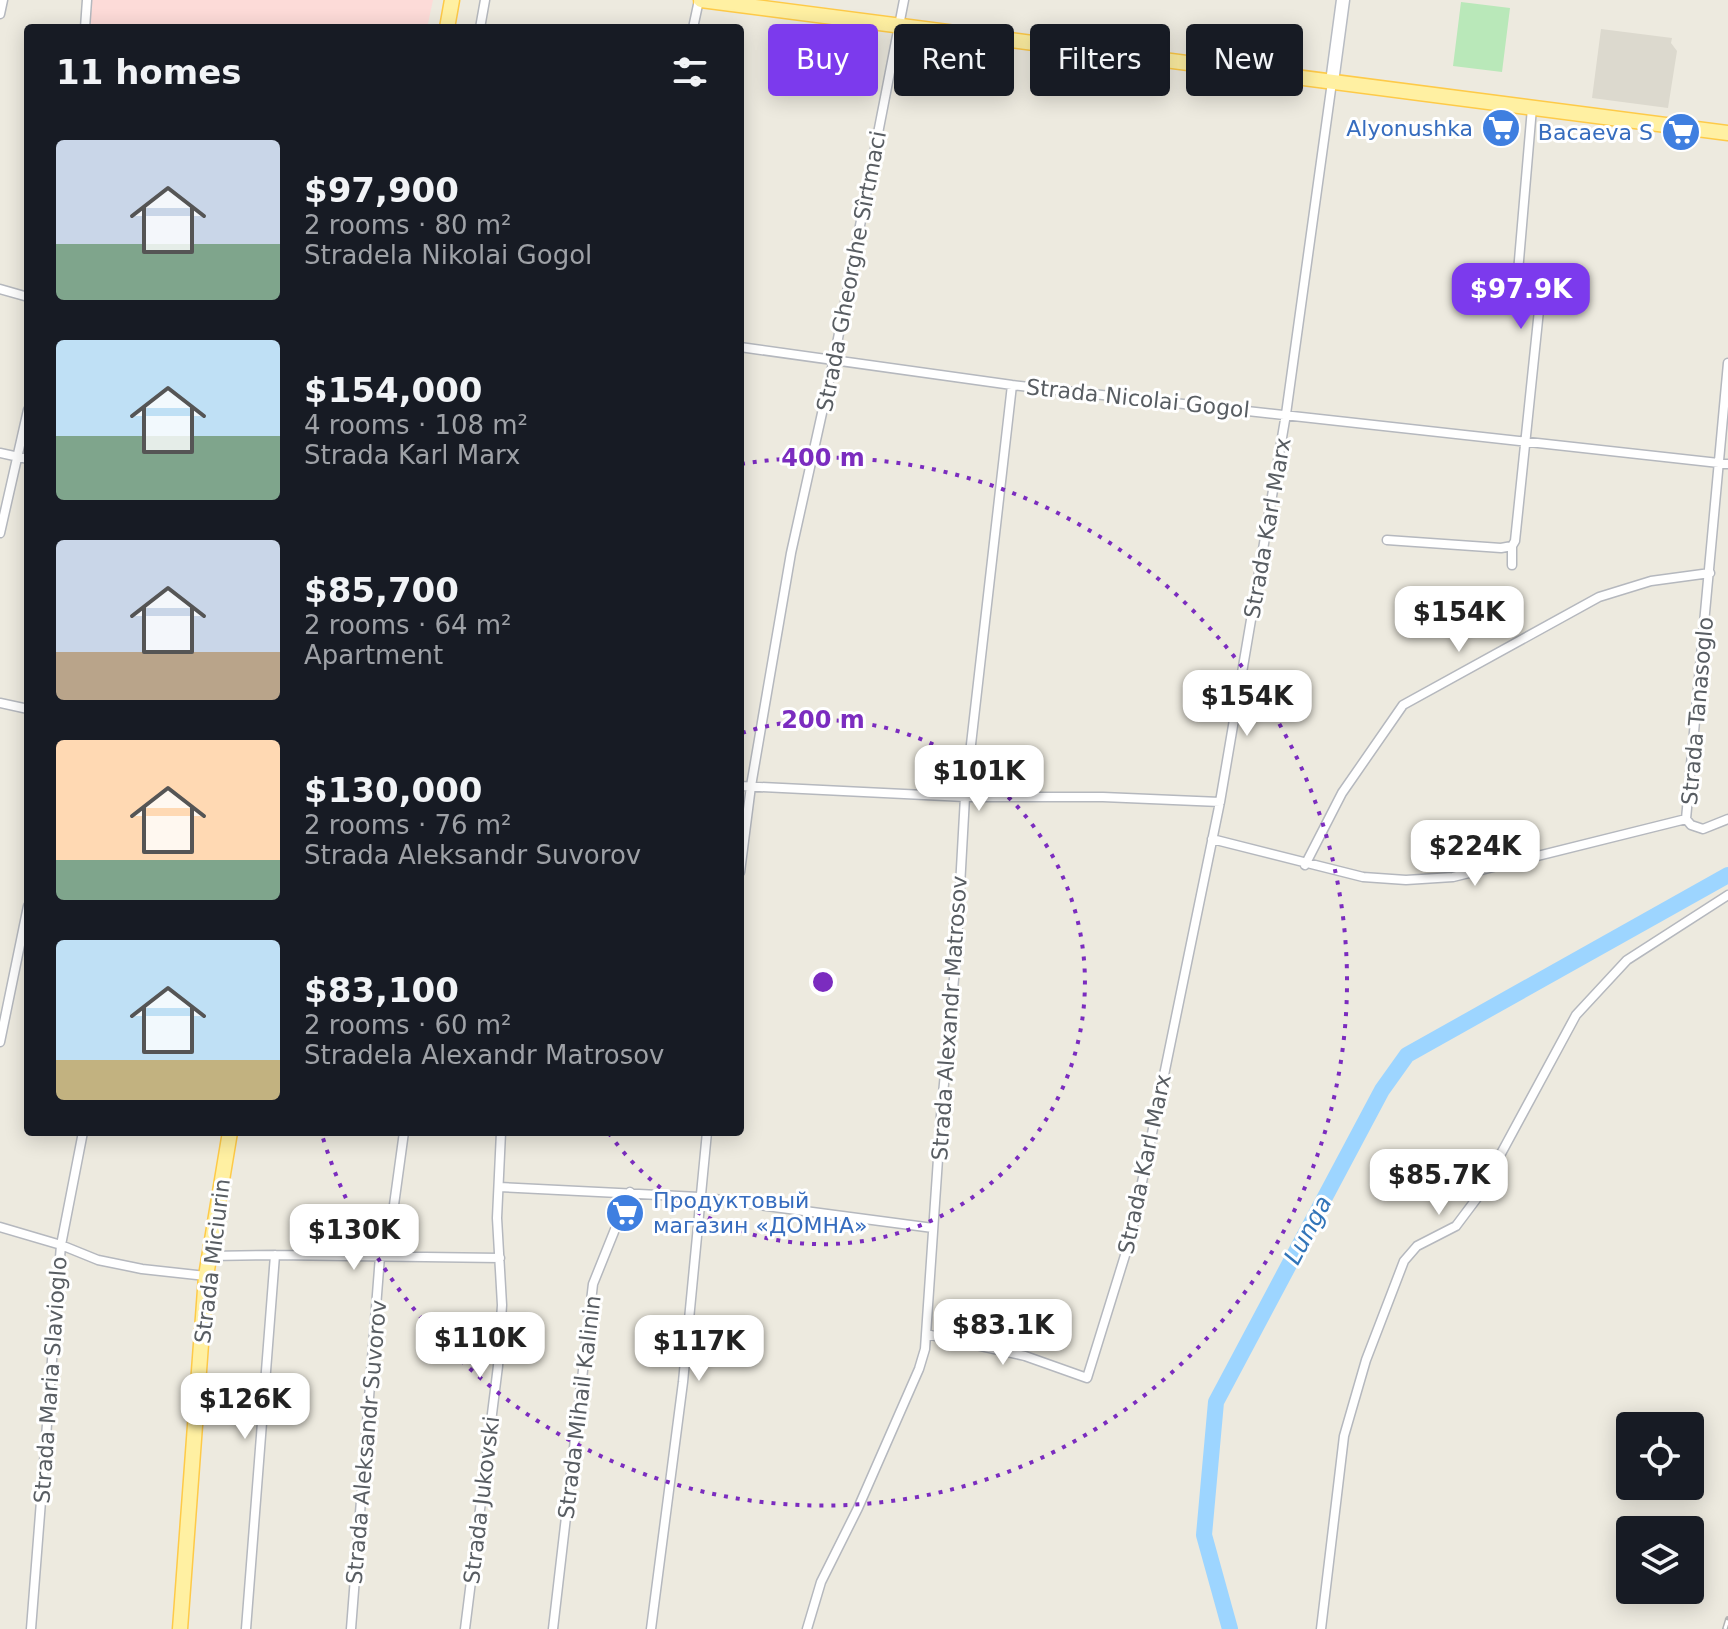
<!DOCTYPE html>
<meta charset="utf-8">
<style>
:root{--surface:#171b24;--page:#242831;--text:#f1f3f6;--muted:#9ea1a6;--accent:#7c3aed}
body{margin:0;font-family:"DejaVu Sans",sans-serif;background:var(--page);color:var(--text);height:100vh;display:flex;flex-direction:column;font-size:30px;white-space:nowrap}
*{box-sizing:border-box;margin:0}
p{font-size:26px;color:var(--muted)}
.icon{flex:none;width:44px;height:44px;fill:none;stroke:currentColor;stroke-width:2;stroke-linecap:round;stroke-linejoin:round}
.map{position:relative;flex:1;overflow:hidden}
.sheet{position:absolute;left:24px;top:24px;width:720px;height:1112px;display:flex;flex-direction:column;background:var(--surface);border-radius:8px;box-shadow:0 4px 20px #0003}
.sheet>*{flex:none}
.hud{position:absolute;left:768px;top:24px;width:760px;height:72px;display:flex;gap:16px}
.buttons{position:absolute;left:1616px;top:1412px;display:grid;gap:16px}
.buttons a{display:grid;place-items:center;width:88px;height:88px;border-radius:8px;background:var(--surface);box-shadow:0 4px 20px #0003;font-size:40px}
.price{position:absolute;translate:-50% -68px;padding:0 18px;border-radius:16px;background:#fff;color:#222;font-size:26px;line-height:52px;filter:drop-shadow(0 2px 4px #0008)}
.price::after{content:'';position:absolute;left:50%;top:48px;width:24px;height:18px;margin-left:-12px;background:inherit;clip-path:polygon(0 0,100% 0,50% 100%)}
.price.on{background:var(--accent);color:#fff}
ul{padding:0;list-style:none}
li{display:flex;align-items:center;gap:24px;height:200px;padding:0 32px}
li span{display:grid;place-items:center;flex:none;width:224px;height:160px;border-radius:8px;color:#555}
li>.icon{margin-inline-start:auto}
span .icon{width:96px;height:96px;fill:#fffc;stroke-width:1}
li b{font-size:34px}
h2{display:flex;justify-content:space-between;align-items:center;height:96px;padding:0 32px;font-size:34px}
.tag{padding:0 28px;border-radius:8px;background:var(--surface);box-shadow:0 4px 20px #0003;font-size:28px;line-height:72px}
.tag.on{background:var(--accent);color:#fff}
.map>svg:first-child{display:block}
.education{fill:#dcd9ce}
.medical{fill:#fddbd8}
.green{fill:#b9e8b9}
.lines{fill:none;stroke-linecap:round;stroke-linejoin:round}
.river{stroke:#9dd5ff;stroke-width:16}
.street-casing{stroke:#b5b8be;stroke-width:11}
.secondary-casing{stroke:#b8bcc3;stroke-width:15}
.primary-casing{stroke:#feca48;stroke-width:17}
.street{stroke:#fff;stroke-width:8}
.secondary{stroke:#fff;stroke-width:12}
.primary{stroke:#fff0a2;stroke-width:14}
.rail-casing{stroke:#b2b3b3;stroke-width:6}
.rail{stroke:#fff;stroke-width:3;stroke-dasharray:9;stroke-linecap:butt}
.ring{fill:none;stroke:#7b2cbf;stroke-width:4;stroke-dasharray:4 8}
.labels{text-anchor:middle;stroke-width:6;stroke-linejoin:round;paint-order:stroke}
.shop-label{font-size:22px;fill:#366cbe;stroke:#fff;text-anchor:end}
.street-label{font-size:22px;fill:#585d62;stroke:#fff}
.water-label{font-size:24px;font-style:italic;fill:#3275b9;stroke:#fff}
.centre{fill:#7b2cbf;stroke:#fff;stroke-width:4}
.ring-label{font-size:24px;text-anchor:middle;font-weight:bold;fill:#7b2cbf;stroke:#fff;stroke-width:6;stroke-linejoin:round;paint-order:stroke}
</style>
<div class="map">
<svg width="1728" height="1629" viewBox="0 0 1728 1629">
<rect width="100%" height="100%" fill="#edeadf"/>
<!-- education -->
<path class="education" d="M1601,29l71,9 -1,5 6,8 -9,57 -76,-10z"/>
<!-- medical -->
<path class="medical" d="M92,0h341l-6,28h-337z"/>
<!-- green -->
<path class="green" d="M1461,2l49,6 -8,64 -49,-6z"/>
<g class="lines">
<!-- river -->
<path class="river" d="M1230,1629l-26,-94 12,-133 166,-312 25,-35 321,-180"/>
<!-- street casing -->
<g class="street-casing">
<path id="street" d="M0,14l3,-14
M85,28l2,-28
M480,28l5,-28
M693,28l6,-28
M0,289l28,8
M740,347l272,38 716,79
M0,453l28,6
M0,533l28,-123
M1387,540l114,8 11,-2
M1512,565v-19l3,-5 26,-250 -6,-10 -14,-4 -3,-5 14,-164
M0,703l28,6
M740,786l225,11h138l117,5
M1686,819l42,-456
M1212,839l151,38 43,3 47,-3 233,-58 5,6 12,4 25,-10
M1305,865l37,-72 61,-88 196,-108 52,-16 59,-8
M740,872l11,-86 40,-233 43,-194 70,-359
M0,1042l28,-136
M499,1187l200,10 234,31
M0,1227l61,18 37,15 44,9 64,7
M209,1256l66,-1 225,3
M387,1256l17,-124
M926,1334l99,22 62,22 44,-142 89,-434 66,-388 46,-332
M31,1629l30,-384 22,-113
M246,1629l29,-374
M351,1629l29,-373
M465,1629l33,-263 4,-61 -5,-87 4,-86
M553,1629l40,-345 37,-92
M651,1629l32,-247 24,-250
M807,1629l14,-47 37,-74 61,-139 6,-20 16,-234 15,-157 9,-161 47,-412
M1321,1629l23,-193 22,-76 38,-99 13,-15 39,-20 21,-28 99,-183 51,-55 101,-65"/>
</g>
<!-- secondary casing -->
<g class="secondary-casing">
<path id="secondary" d="M1332,82l11,-82"/>
</g>
<!-- primary casing -->
<g class="primary-casing">
<path id="primary" d="M701,0l1027,133
M447,28l5,-28
M180,1629l26,-353 24,-144"/>
</g>
<!-- street -->
<use href="#street" class="street"/>
<!-- secondary -->
<use href="#secondary" class="secondary"/>
<!-- primary -->
<use href="#primary" class="primary"/>
<!-- rail casing -->
<g class="rail-casing">
<path id="rail" d="M1725,1629l3,-10"/>
</g>
<!-- rail -->
<use href="#rail" class="rail"/>
</g>
<!-- distance rings -->
<g class="ring">
<path d="M742 733A262 262 0 1 1 608 1132"/>
<path d="M741 464A524 524 0 1 1 322 1135"/>
</g>
<!-- icons -->
<defs>
<g id="supermarket-disc" transform="scale(2)"><circle r="9.5" fill="#3f7fe0" stroke="#fff"/><path d="M-6-5.5h2.5l.6 2H6L4.5 2H-2.5L-4.4-4H-6ZM-1.5 3.2a1.3 1.3 0 1 0 .1 0ZM3 3.2a1.3 1.3 0 1 0 .1 0Z" fill="#fff"/></g>
</defs>
<g fill-rule="evenodd">
<use href="#supermarket-disc" x="1501" y="128"/>
<use href="#supermarket-disc" x="1681" y="132"/>
<use href="#supermarket-disc" x="625" y="1213"/>
</g>
<g class="labels">
<!-- shop labels -->
<g class="shop-label">
<text x="1473" y="136">Alyonushka</text>
<text x="1653" y="140">Bacaeva S</text>
<text x="653" y="1208" text-anchor="start">Продуктовый<tspan x="653" dy="25">магазин «ДОМНА»</tspan></text>
</g>
<!-- street labels -->
<g class="street-label">
<text transform="translate(851 271) rotate(-79)" y="8">Strada Gheorghe Sîrtmaci</text>
<text transform="translate(1138 398) rotate(6)" y="8">Strada Nicolai Gogol</text>
<text transform="translate(1267 528) rotate(-80)" y="8">Strada Karl Marx</text>
<text transform="translate(1697 711) rotate(-85)" y="8">Strada Tanasoglo</text>
<text transform="translate(949 1018) rotate(-86)" y="8">Strada Alexandr Matrosov</text>
<text transform="translate(1144 1164) rotate(-78)" y="8">Strada Karl Marx</text>
<text transform="translate(212 1261) rotate(-83)" y="8">Strada Miciurin</text>
<text transform="translate(50 1380) rotate(-86)" y="8">Strada Maria Slavioglo</text>
<text transform="translate(579 1407) rotate(-83)" y="8">Strada Mihail Kalinin</text>
<text transform="translate(366 1442) rotate(-85)" y="8">Strada Aleksandr Suvorov</text>
<text transform="translate(481 1500) rotate(-83)" y="8">Strada Jukovski</text>
</g>
<!-- water labels -->
<g class="water-label">
<text transform="translate(1308 1230) rotate(-62)" y="8">Lunga</text>
</g>
</g>
<circle cx="823" cy="982" r="12" class="centre"/>
<g class="ring-label">
<text x="823" y="466">400 m</text>
<text x="823" y="728">200 m</text>
</g>
</svg>
<div class="buttons">
<a><svg class="icon" aria-label="locate" viewBox="0 0 24 24"><circle cx="12" cy="12" r="6"/><path d="M12 2v4M12 18v4M2 12h4M18 12h4"/></svg></a>
<a><svg class="icon" aria-label="layers" viewBox="0 0 24 24"><path d="M12 4l9 5-9 5-9-5zM3 14l9 5 9-5"/></svg></a>
</div>
<b class="price on" style="left:1521px;top:331px">$97.9K</b>
<b class="price" style="left:1459px;top:654px">$154K</b>
<b class="price" style="left:1247px;top:738px">$154K</b>
<b class="price" style="left:979px;top:813px">$101K</b>
<b class="price" style="left:1475px;top:888px">$224K</b>
<b class="price" style="left:1439px;top:1217px">$85.7K</b>
<b class="price" style="left:354px;top:1272px">$130K</b>
<b class="price" style="left:1003px;top:1367px">$83.1K</b>
<b class="price" style="left:480px;top:1380px">$110K</b>
<b class="price" style="left:699px;top:1383px">$117K</b>
<b class="price" style="left:245px;top:1441px">$126K</b>
<div class="hud">
<a class="tag on">Buy</a>
<a class="tag">Rent</a>
<a class="tag">Filters</a>
<a class="tag">New</a>
</div>
<section class="sheet">
<h2>11 homes<svg class="icon" aria-label="filters" viewBox="0 0 24 24"><path d="M4 7h16M4 17h16"/><circle cx="9" cy="7" r="2"/><circle cx="15" cy="17" r="2"/></svg></h2>
<ul>
<li><span style="background:linear-gradient(#c9d6e8 65%,#7fa58c 0)"><svg class="icon" aria-label="home" viewBox="0 0 24 24"><path d="M3 11l9-7 9 7M6 9v11h12V9"/></svg></span><div><b>$97,900</b><p>2 rooms · 80 m²</p><p>Stradela Nikolai Gogol</p></div></li>
<li><span style="background:linear-gradient(#bfe0f5 60%,#7fa58c 0)"><svg class="icon" aria-label="home" viewBox="0 0 24 24"><path d="M3 11l9-7 9 7M6 9v11h12V9"/></svg></span><div><b>$154,000</b><p>4 rooms · 108 m²</p><p>Strada Karl Marx</p></div></li>
<li><span style="background:linear-gradient(#c9d6e8 70%,#b9a48a 0)"><svg class="icon" aria-label="home" viewBox="0 0 24 24"><path d="M3 11l9-7 9 7M6 9v11h12V9"/></svg></span><div><b>$85,700</b><p>2 rooms · 64 m²</p><p>Apartment</p></div></li>
<li><span style="background:linear-gradient(#ffd9b3 75%,#7fa58c 0)"><svg class="icon" aria-label="home" viewBox="0 0 24 24"><path d="M3 11l9-7 9 7M6 9v11h12V9"/></svg></span><div><b>$130,000</b><p>2 rooms · 76 m²</p><p>Strada Aleksandr Suvorov</p></div></li>
<li><span style="background:linear-gradient(#bfe0f5 75%,#c2b280 0)"><svg class="icon" aria-label="home" viewBox="0 0 24 24"><path d="M3 11l9-7 9 7M6 9v11h12V9"/></svg></span><div><b>$83,100</b><p>2 rooms · 60 m²</p><p>Stradela Alexandr Matrosov</p></div></li>
</ul>
</section>
</div>
